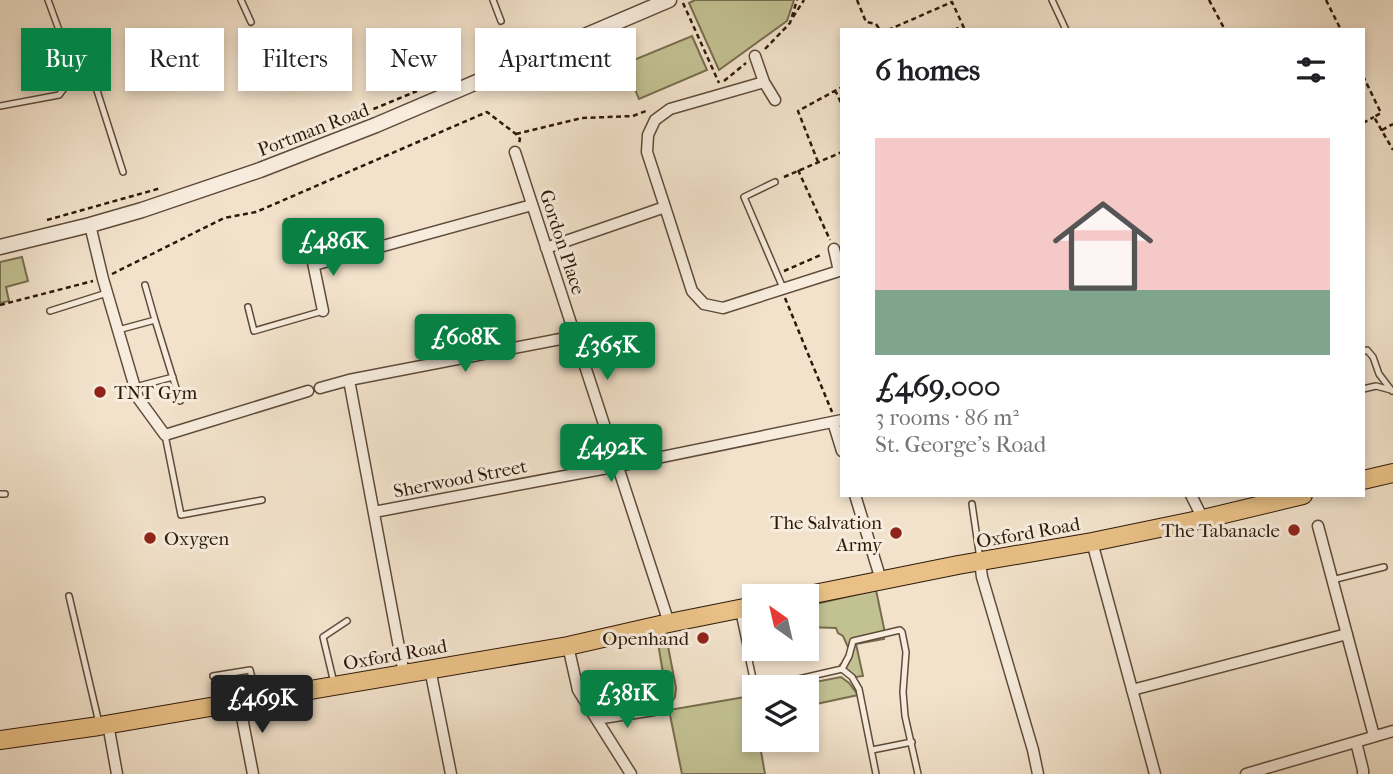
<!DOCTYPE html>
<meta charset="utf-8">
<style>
:root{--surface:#fff;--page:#f6f6f6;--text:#202124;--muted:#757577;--line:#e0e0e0;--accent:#0b8043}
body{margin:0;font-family:"IM FELL French Canon",serif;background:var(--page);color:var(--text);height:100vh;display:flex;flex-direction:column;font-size:26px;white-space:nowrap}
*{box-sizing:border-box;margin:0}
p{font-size:23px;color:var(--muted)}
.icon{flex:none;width:38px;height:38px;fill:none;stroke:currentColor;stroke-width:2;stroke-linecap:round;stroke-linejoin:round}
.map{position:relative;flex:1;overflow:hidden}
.drawer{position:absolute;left:840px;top:28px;width:525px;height:469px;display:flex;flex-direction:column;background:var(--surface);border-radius:0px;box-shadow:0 4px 10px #0003}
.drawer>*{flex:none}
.hud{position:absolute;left:21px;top:28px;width:665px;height:63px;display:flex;gap:14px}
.needle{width:46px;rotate:326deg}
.buttons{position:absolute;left:742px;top:584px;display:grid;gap:14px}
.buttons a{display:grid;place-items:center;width:77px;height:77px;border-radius:0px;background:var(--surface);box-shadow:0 4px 10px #0003;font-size:35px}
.price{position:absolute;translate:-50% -60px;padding:0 16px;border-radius:7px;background:var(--accent);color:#fff;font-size:23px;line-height:46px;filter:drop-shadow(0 2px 4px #0008)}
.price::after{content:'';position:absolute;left:50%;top:42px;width:21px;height:16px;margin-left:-10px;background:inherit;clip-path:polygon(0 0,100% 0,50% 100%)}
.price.current{background:#222;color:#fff}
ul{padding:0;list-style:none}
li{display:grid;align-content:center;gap:14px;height:371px;padding:0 35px}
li+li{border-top:2px solid var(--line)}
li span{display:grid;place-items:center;height:217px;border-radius:0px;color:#555}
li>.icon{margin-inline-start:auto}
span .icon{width:126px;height:126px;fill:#fffc;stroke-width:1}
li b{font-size:30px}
h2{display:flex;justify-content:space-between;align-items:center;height:84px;padding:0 35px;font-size:30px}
.tag{padding:0 24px;border-radius:0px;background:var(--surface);box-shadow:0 4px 10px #0003;font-size:24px;line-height:63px}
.tag.current{background:var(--accent);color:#fff}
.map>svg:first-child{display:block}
.green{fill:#c2c192;stroke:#786d4e;stroke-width:2}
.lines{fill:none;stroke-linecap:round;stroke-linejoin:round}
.service-casing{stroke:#5f4b3a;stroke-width:8}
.minor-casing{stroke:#5f4b3a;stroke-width:13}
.tertiary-casing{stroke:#5f4b3a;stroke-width:17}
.primary-casing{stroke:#2e1909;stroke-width:20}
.path{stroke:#2e1909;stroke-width:2.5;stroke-dasharray:5 3.5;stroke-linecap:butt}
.service{stroke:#f7ecdd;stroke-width:5}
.minor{stroke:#f7ecdd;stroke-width:10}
.tertiary{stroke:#f7ecdd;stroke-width:14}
.primary{stroke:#e9c186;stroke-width:18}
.poi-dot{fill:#8f2418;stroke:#f7ecdd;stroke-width:2.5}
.labels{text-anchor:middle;stroke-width:6;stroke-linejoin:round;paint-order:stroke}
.street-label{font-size:19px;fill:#2e1909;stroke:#f7ecdd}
.poi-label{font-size:19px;fill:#2e1909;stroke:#f7ecdd;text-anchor:end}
</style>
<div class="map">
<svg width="1393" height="774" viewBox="0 0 1393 774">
<rect width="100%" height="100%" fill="#f2e2cb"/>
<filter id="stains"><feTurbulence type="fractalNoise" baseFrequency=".00286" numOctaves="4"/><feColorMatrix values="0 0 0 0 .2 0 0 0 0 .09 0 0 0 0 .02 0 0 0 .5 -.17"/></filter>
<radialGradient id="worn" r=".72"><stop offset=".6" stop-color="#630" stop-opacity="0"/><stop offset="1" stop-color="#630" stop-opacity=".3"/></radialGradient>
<!-- green -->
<path class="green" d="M695,0h99l-7,21 -68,49 -30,-67z
M692,36l15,34 -68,29 -15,-35z
M22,257l6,24 -22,6 3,14 -9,2v-41z
M876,590l8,38v11l-28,5 7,32 -14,2 -9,-13 12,-9 -9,-20 -5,-3 -2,-5 -29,-1v-21z
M667,641l9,47 -1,9 -3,5 -4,1 -10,-60z
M841,677l8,6 9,12 -51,11v-18h-23z
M751,696l3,17v27h5l6,34h-83l-13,-64z"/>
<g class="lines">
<!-- service casing -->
<g class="service-casing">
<path id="service" d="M48,0l30,82
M241,0l10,22
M493,0l8,21
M1052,0l14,30
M0,106l59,-11 6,-8 28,-9 30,94
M775,182l-31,15 39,91
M248,307l6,24 69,-20
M50,311l57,-18
M155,320l25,81
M118,330l37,-10 -10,-35
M1363,352l4,-2 6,7 6,17 13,17
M135,387l38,-10
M1363,389l13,-3 15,4
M165,435l16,80 81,-15
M0,494h5
M972,504l8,55
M1332,580l52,-13
M69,596l30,127
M739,613l16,75
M842,669l10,8 7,12 17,85
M213,676l37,-6 7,26
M334,683l-11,-46 24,-16
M759,688l83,-19 7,-13 4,-15 47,-11 2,2 4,20 -3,40 2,24 13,58
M872,750l40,-8"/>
</g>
<!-- minor casing -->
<g class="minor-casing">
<path id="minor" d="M755,56l9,26 11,18
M515,152l154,471
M665,207l-18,-55 1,-17 7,-15 15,-11 94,-27
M90,225l13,54 35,119 27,37 143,-44
M546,248l119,-41 27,84 12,13 19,4 119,-38
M834,249l5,22
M311,253l12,58
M314,265l218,-60
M349,380l55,294
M320,388l29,-8 227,-44
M833,422l9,29
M855,495l26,85
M1191,495l12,24
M374,512l244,-46 224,-46
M1318,526l56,210
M1092,542l63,232
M980,562l2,15 51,173 5,24
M568,646l10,44 53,84
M430,669l21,105
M1132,690l215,-56
M239,702l14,72
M596,719l58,-9
M108,724l9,50
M1356,742l7,28v4
M1246,774l147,-43"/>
</g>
<!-- tertiary casing -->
<g class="tertiary-casing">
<path id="tertiary" d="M0,247l90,-22 52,-15 118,-40 116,-45 293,-125"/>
</g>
<!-- primary casing -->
<g class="primary-casing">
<path id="primary" d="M1363,480l30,-7
M799,597l159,-32 134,-23 111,-23 100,-24
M0,740l99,-14 469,-80 101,-23 85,-17"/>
</g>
<!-- path -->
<path class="path" d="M857,0l9,22 10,2 4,6
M1209,0l16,30
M1326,0l15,30
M683,3l36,80
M793,17l11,-17
M888,30l64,-28 13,28
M954,30l9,-4
M765,49l25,-26 7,-23
M1363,76l18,37 -7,4 19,33
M724,81l22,-18
M835,90l7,15
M342,122l75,-31
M1363,123l11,-6
M1382,130l11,-6
M516,134l66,-16 51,-2 13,-5
M818,162l-20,-51 44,-24
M798,170l32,70
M784,177l58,-25
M47,220l114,-32
M784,271l39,-17
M112,274l112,-56 32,-6 231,-100 29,22 4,5 -1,4
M785,298l47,114
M0,305l93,-24
M672,638l1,5 19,-3"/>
<!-- service -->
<use href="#service" class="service"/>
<!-- minor -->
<use href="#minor" class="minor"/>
<!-- tertiary -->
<use href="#tertiary" class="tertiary"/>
<!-- primary -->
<use href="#primary" class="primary"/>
</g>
<!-- markers -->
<g class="poi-dot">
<circle cx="100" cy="392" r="7"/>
<circle cx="1294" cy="530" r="7"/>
<circle cx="896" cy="533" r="7"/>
<circle cx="150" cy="538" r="7"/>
<circle cx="703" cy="638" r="7"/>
</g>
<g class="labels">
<!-- street labels -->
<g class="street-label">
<text transform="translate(313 129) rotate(-21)" y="7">Portman Road</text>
<text transform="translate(563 242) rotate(72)" y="7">Gordon Place</text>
<text transform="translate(460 478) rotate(-11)" y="7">Sherwood Street</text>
<text transform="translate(1028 532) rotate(-10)" y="7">Oxford Road</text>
<text transform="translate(395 654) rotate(-10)" y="7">Oxford Road</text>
</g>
<!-- poi labels -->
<g class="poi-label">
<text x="114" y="399" text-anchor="start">TNT Gym</text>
<text x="882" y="529">The Salvation<tspan x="882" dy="22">Army</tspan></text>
<text x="1280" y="537">The Tabanacle</text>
<text x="164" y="545" text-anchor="start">Oxygen</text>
<text x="689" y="645">Openhand</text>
</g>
</g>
<rect width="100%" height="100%" filter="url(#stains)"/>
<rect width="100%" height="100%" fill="url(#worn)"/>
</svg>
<div class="buttons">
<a><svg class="needle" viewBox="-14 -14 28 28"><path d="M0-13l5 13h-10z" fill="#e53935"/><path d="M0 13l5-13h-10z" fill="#757577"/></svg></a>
<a><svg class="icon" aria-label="layers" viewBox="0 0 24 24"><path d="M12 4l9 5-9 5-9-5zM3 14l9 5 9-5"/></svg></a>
</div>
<b class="price" style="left:333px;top:278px">£486K</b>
<b class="price" style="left:465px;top:374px">£608K</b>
<b class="price" style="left:607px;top:382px">£365K</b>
<b class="price" style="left:611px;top:484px">£492K</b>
<b class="price" style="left:627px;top:730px">£381K</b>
<b class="price current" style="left:262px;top:735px">£469K</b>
<div class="hud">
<a class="tag current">Buy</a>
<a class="tag">Rent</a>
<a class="tag">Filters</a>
<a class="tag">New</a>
<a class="tag">Apartment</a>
</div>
<section class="drawer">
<h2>6 homes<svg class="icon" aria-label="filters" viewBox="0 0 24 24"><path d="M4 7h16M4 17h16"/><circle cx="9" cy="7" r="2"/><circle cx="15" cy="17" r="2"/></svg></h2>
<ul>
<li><span style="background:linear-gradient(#f6c9c9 70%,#7fa58c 0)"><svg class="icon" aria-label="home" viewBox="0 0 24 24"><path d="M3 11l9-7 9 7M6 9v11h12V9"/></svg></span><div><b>£469,000</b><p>3 rooms · 86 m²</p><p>St. George's Road</p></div></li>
</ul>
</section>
</div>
